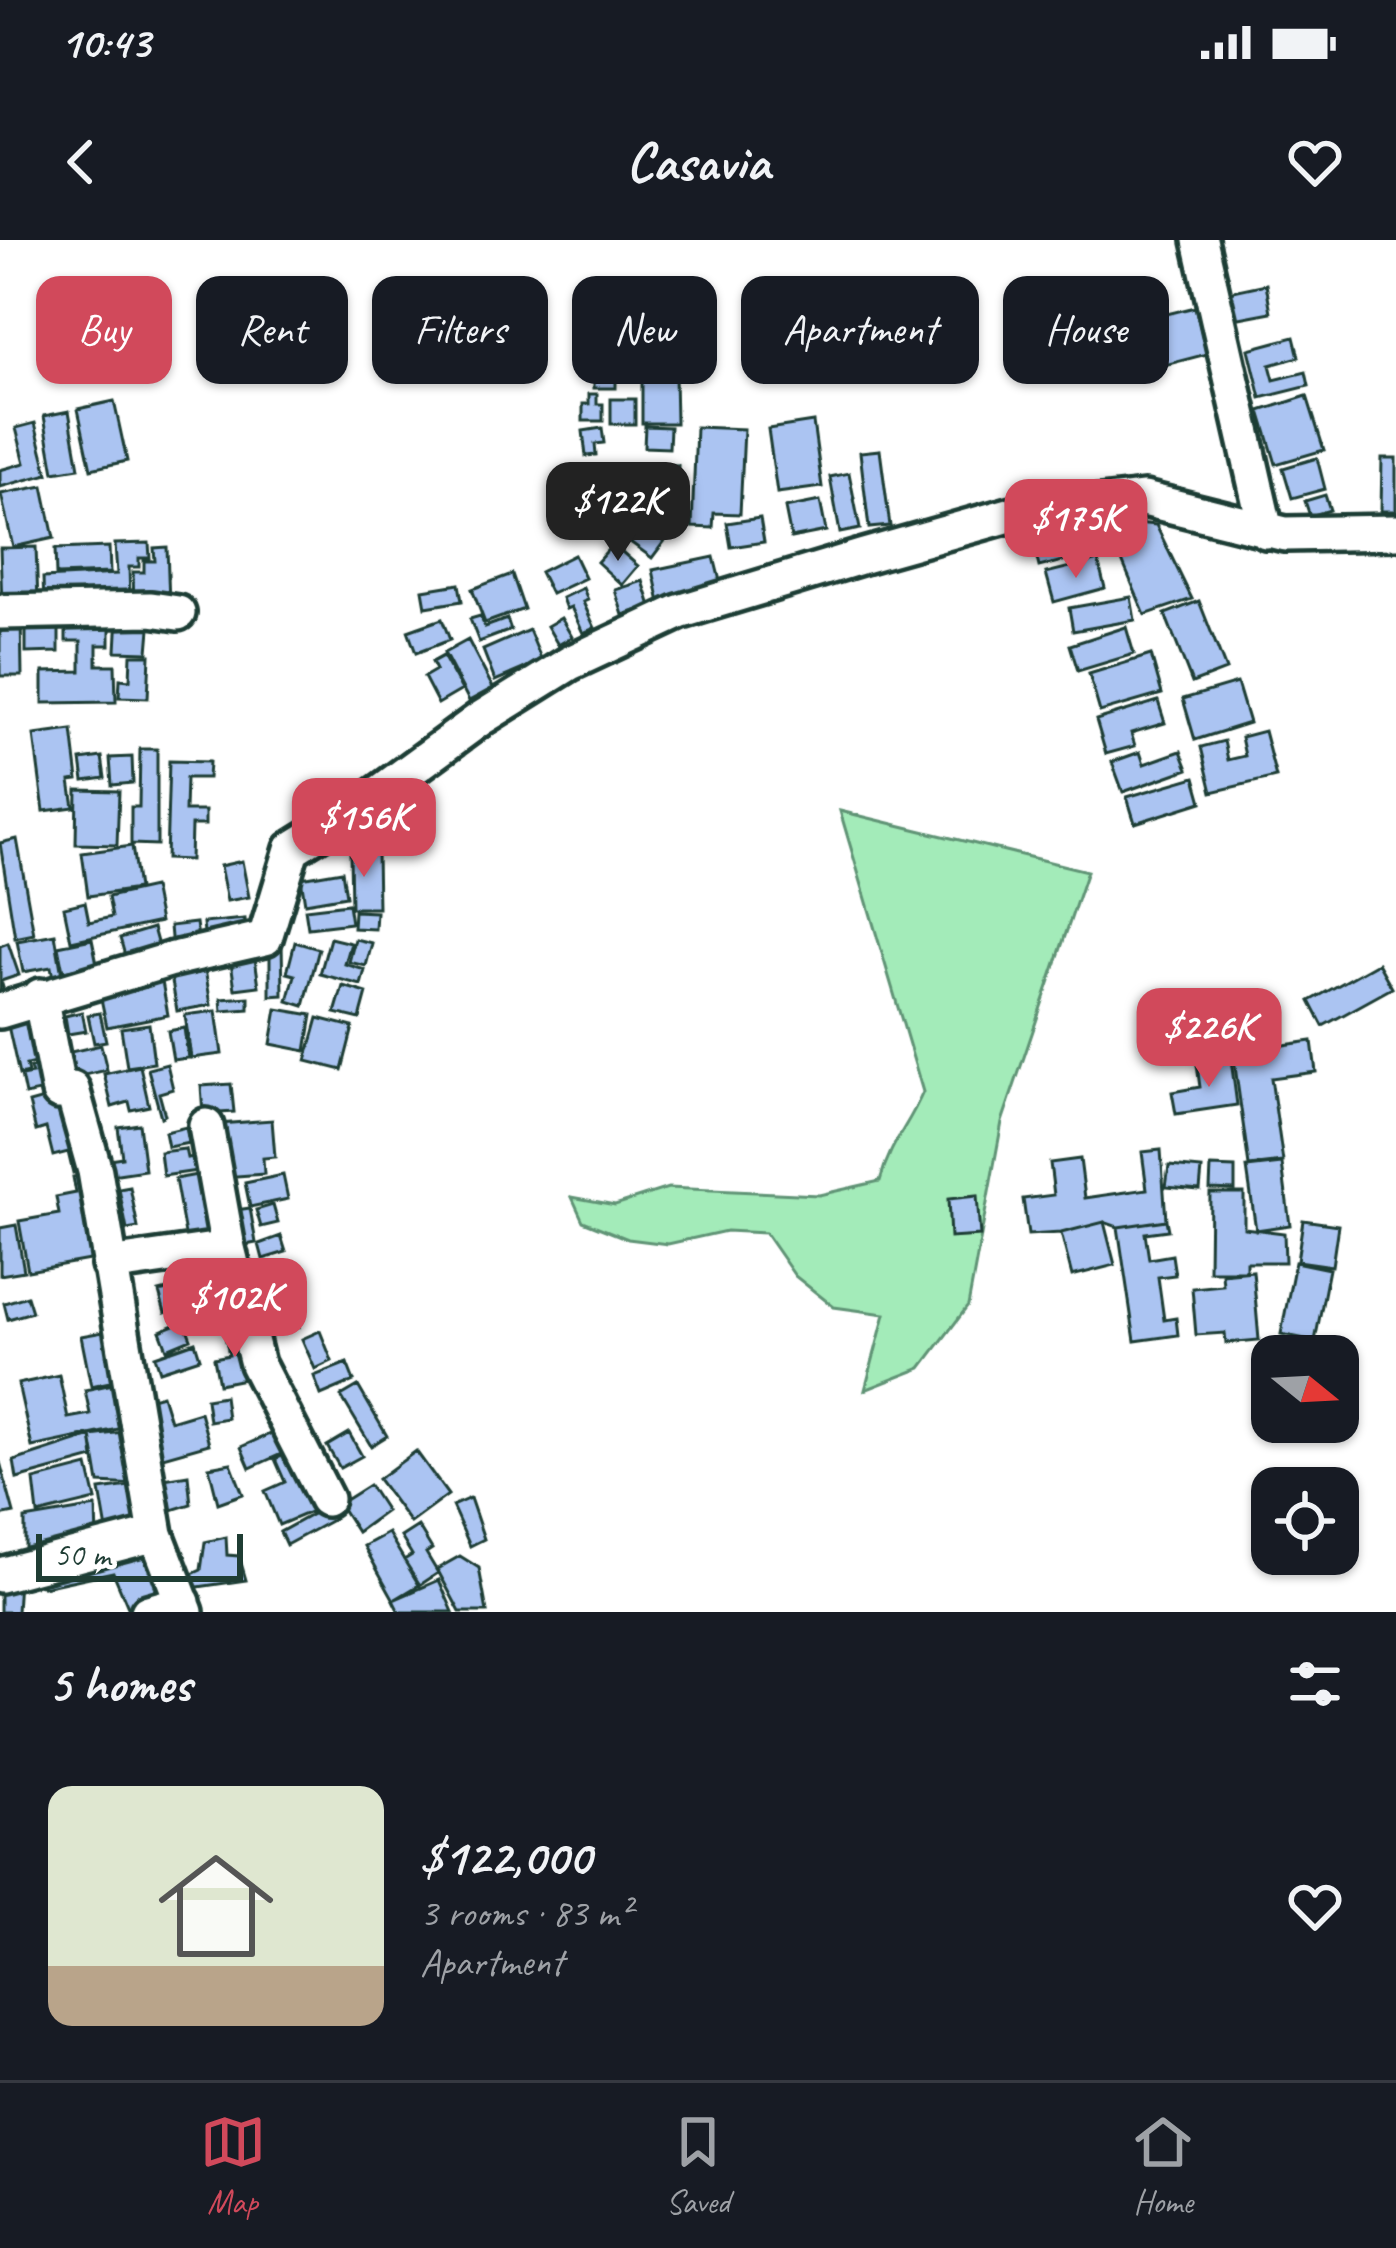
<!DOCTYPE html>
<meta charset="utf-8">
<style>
:root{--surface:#171b24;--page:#242831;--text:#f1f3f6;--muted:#9ea1a6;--line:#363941;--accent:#d1495b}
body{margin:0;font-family:Caveat,sans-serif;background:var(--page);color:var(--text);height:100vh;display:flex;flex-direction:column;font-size:45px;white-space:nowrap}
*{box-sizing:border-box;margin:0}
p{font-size:39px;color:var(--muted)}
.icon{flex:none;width:66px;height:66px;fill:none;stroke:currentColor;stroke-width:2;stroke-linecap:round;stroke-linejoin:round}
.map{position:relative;height:1372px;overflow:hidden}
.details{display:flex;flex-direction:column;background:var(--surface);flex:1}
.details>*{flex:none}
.top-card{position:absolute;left:36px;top:36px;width:1326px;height:108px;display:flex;gap:24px}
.needle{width:78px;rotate:108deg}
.fabs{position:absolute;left:1251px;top:1095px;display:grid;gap:24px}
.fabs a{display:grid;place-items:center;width:108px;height:108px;border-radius:24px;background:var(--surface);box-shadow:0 3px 9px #0004;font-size:60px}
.scale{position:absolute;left:36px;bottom:30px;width:207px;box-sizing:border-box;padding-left:12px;border:6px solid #1f3d34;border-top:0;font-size:33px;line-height:42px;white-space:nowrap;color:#1f3d34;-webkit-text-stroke:9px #fff;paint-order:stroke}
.price{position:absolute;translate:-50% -102px;padding:0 27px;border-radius:24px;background:var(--accent);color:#fff;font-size:39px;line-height:78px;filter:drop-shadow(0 3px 6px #0008)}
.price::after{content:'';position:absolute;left:50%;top:72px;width:36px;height:27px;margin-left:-18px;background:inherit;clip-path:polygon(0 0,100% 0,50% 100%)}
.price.selected{background:#222;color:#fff}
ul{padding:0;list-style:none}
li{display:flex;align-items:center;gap:36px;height:300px;padding:0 48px}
li span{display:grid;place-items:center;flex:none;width:336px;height:240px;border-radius:24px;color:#555}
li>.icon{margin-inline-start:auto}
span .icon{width:144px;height:144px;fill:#fffc;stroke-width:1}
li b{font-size:51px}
h2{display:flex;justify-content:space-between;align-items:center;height:144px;padding:0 48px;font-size:51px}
.pill{padding:0 42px;border-radius:24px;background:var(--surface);box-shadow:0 3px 9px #0004;font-size:42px;line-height:108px}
.pill.selected{background:var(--accent);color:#fff}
.status{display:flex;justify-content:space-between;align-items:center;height:84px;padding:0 60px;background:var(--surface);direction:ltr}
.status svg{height:33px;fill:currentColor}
header{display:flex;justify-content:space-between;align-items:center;height:156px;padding:0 48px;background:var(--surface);font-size:54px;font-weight:800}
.tabs{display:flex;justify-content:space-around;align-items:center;height:168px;border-top:3px solid var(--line);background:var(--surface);font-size:33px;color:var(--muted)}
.tabs a{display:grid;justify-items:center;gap:6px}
.tabs .selected{color:var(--accent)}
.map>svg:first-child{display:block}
.green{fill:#a3ebb9;stroke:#619476;stroke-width:3}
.building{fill:#abc4f2;stroke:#1f3d34;stroke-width:3}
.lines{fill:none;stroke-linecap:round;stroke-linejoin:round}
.minor-casing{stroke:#1f3d34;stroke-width:42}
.minor{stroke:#fff;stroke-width:33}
</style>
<div class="status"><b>10:43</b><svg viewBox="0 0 49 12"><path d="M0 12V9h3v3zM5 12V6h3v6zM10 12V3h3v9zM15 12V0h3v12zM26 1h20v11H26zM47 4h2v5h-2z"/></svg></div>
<header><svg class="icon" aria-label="back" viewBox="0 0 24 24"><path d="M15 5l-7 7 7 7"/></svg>Casavia<svg class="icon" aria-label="heart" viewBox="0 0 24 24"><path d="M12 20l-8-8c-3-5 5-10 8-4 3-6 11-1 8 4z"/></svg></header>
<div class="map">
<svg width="1396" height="1372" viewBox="0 0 1396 1372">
<rect width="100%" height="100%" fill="#fff"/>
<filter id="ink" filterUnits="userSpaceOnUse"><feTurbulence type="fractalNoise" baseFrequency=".00833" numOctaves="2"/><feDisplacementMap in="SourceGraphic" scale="24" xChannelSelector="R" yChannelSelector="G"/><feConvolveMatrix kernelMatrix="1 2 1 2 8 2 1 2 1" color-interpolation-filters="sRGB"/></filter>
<g filter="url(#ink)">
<!-- green -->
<path class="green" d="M840,571l247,60 -85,251 -34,184 -47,62 -56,22 20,-76 -51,-7 -39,-31 -30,-43 -39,-2 -58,13 -40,-5 -45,-18 -11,-24 43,8 53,-17 151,7 61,-14c10,-38 28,-54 43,-89z"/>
<!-- building -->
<path class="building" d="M1266,44l5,28 -42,8 -5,-27z
M1195,67l12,47 -65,17 -12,-48z
M1294,97l5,20 -29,8 4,15 32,-8 3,14 -48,12 -12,-49z
M594,118h14v18h8v12h-22z
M642,135h33l1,48h-34z
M589,154h8v10h6v17h-20v-17h6z
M1307,156l17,54 -48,14 -16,-53z
M611,159h24v25h-24z
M114,161l13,60 -36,8 -13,-60z
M69,171l10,57 -25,4 -10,-56z
M813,182l9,65 -45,6 -9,-64z
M35,183l13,51 -48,13v-17l25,-7 -9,-35z
M645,186l25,1 -1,21 -25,-1z
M696,187l48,2 -4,85 -26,-1 -1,15 -21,-1z
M602,188l2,15 -9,1 1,11 -10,1 -3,-25z
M880,210l10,76 -21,2 -9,-76z
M1317,218l8,31 -33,9 -9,-30z
M1382,218h14v53h-15z
M653,224l25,1v30l-26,-1z
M617,228l3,27 -23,2 -3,-27z
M647,228l1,22h-24v-21z
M849,233l11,56 -20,4 -10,-56z
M43,246l11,52 -41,9 -12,-53z
M1325,255l5,15 -20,6 -5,-15z
M626,259l1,26 -30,1v-26z
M662,259l22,16 -32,43 -22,-16z
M820,261l6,30 -35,7 -6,-30z
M760,278l4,24 -33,5 -4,-24z
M1105,280l51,5 36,74 -47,16z
M1084,285l7,29 -52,13 -7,-29z
M149,303l1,15h-11v9h-10l1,35 -86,3 -1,-27 74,-4 -2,-30z
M613,304l25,22 -16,19 -25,-23z
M36,307l2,55 -36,2 -2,-56z
M109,307l1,26 -54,2 -1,-26z
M167,307l2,56 -35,2 -1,-33h11v-11h11l-1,-13z
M574,315l11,23 -34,16 -11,-22z
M714,317l8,32 -62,14 -7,-33z
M1098,320l7,28 -51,14 -8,-29z
M512,334l12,35 -39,14 -13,-34z
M643,341l8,25 -28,9 -8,-25z
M459,344l3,17 -36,6 -3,-17z
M583,348l5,12 -5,2 12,26 -12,5 -12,-26 -5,2 -4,-11z
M1131,357l4,23 -62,11 -4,-23z
M1199,361l27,69 -34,13 -27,-69z
M110,375v30h-13v20h18l1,37 -73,1v-31l38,-1v-30h-15v-25z
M118,375l33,2 -3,35 -32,-1z
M480,376l5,11 22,-8 4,11 -32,12 -9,-23z
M21,378l1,58h-22v-57z
M561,378l11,19 -14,8 -11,-19z
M26,379h33v33l-33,1z
M442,379l8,21 -34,13 -8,-22z
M1126,387l8,27 -56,17 -8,-26z
M529,390l13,31 -47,20 -12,-31z
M468,400l25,48 -24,13 -25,-48z
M131,415h19l-2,43 -29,-1 1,-18 10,1z
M1151,415l11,39 -62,18 -11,-38z
M443,416l19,34 -24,14 -14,-27 12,-7 -4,-8z
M1237,443l12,40 -54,17 -12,-41z
M1158,461l7,22 -34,10 4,13 -29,8 -10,-34z
M72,490l6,50 -8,1 4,26 -30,4 -10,-76z
M1264,491l12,46 -64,15 -11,-45 23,-6 4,19 17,-4 -4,-19z
M140,509h17v96l-26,-1v-37h8z
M1181,511l7,18 -65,23 -11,-30 28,-10 4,12z
M102,517l3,21 -21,3 -3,-21z
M132,517l1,26 -21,2 -2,-27z
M169,521l40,1 -1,16h-22l-1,33h20v14h-14l-1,35 -24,-1z
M1195,537l7,25 -67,21 -8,-26z
M77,550l42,1 -2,54 -41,-1z
M17,599l17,95 -19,4 -15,-95z
M132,606l6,43 -50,7 -6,-43z
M377,612l1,56h-27l-1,-55z
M242,621l7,36 -22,4 -7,-35z
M342,631l4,25 -41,7 -4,-25z
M153,647l7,35 -89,19 -7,-34 21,-5 4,20 23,-5 -4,-20z
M348,664l3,19 -43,5 -3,-19z
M354,671l22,1 -1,17 -22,-1z
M245,679l2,19 -42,4 -2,-19z
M196,683l3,23 -27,3 -2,-23z
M153,688l8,29 -33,9 -8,-28z
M55,694l9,53 -9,2 -4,-22 -28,5 -6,-31z
M330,698l21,5 -6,21 20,6 -4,15 -41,-11z
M92,699l5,25 -34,7 -5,-25z
M355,699l17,4 -6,23 -17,-4z
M282,702l1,53 -13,1v-53z
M295,702l24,7 -15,57 -16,-5 7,-26 -8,-2z
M8,703l11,32 -18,6 6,20 -7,3v-58z
M254,711l5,35 -24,3 -5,-34z
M204,723l7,42 -34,6 -7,-42z
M1378,723l14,25 -69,38 -13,-25z
M161,736l7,39 -61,12 -8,-38z
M343,746l24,7 -7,26 -25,-6z
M249,757v12l-27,2 -1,-12z
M39,765l12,54 -25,6 2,8 -9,2 -14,-63z
M277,769l35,6 -6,36 -35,-7z
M216,771l6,43 -31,4 -6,-43z
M82,772l4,19 -18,3 -3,-18z
M100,773l6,28 -12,2 -6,-28z
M318,778l35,9 -11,43 -36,-9z
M149,784l5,39 -27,4 -6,-39z
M184,788l4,30 -15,2 -5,-29z
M1312,801l4,31 -45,6 12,84 -34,4 -16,-114z
M101,805l6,25 -48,11 -6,-25z
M1231,820l6,45 -61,9 -4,-22 28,-5 -3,-22z
M47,824l6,25 -28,6 -4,-19 11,-2 -2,-6z
M167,824l6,25 -14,4 6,22 -4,2 -13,-48z
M140,826l9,40 -18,4 -2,-8 -17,5 -8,-33z
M231,844l3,28 -31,2 -2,-28z
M72,851l20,77 -19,5 -5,-21 -15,4 -7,-28 -10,3 -7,-28z
M272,880l3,37 -12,1 1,16 -41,3 -4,-53z
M139,884l6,46 -34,5 -2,-16 13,-2 -4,-30z
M186,887l3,16 -21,4 -3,-15z
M185,909l2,9 22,-3 1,14 -47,7 -3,-24z
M1161,910l5,70 -48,7 -14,-5 -43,11 -33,2 -5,-36 31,-4 -4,-32 30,-4 5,39 62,-9 -5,-37z
M1282,924l8,61 -34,5 -9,-62z
M1169,926l33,3 -2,21 -34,-3z
M1211,927l24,1v22l-25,-1z
M208,933l12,72 -32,6 -13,-72z
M92,934l14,83 -78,14 -9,-50 40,-7 -3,-17 20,-4 -3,-16z
M283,935l5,24 -38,8 -5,-24z
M130,947l8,41 -11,2 -8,-41z
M1210,953h34v35l40,5 1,29h-39v9h-37z
M977,956l3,40 -30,2 -2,-39z
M273,965l5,18 -17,4 -5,-17z
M250,968l6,35 -21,4 -6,-36z
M1166,980l2,10 -23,3 4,26 23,-4 3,20 -17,2 6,43 12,-2 2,17 -43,6 -17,-114z
M1303,980l35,5 -6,41 -35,-5z
M1104,982l11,43 -43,11 -11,-43z
M16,985l8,46 -24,4v-47z
M281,996l5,16 -23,7 -4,-15z
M225,1012l11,37 -21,6 -5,-17 -9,3 -4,-14z
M1295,1022l34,7 -14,72 -34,-7z
M1253,1031l6,69 -33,3 -1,-10 -29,2 -4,-47 31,-3 -1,-11z
M273,1039l7,29 -30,7 -6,-30z
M175,1048l6,20 -16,5 -6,-21z
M27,1056l5,16 -24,7 -4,-16z
M211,1057l7,22 -24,8 -7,-22z
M293,1070l6,17 -27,9 -6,-16z
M184,1081l7,18 -24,10 -7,-18z
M114,1090l10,49 -33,7 -10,-50z
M320,1091l12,30 -17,8 -13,-30z
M246,1092l8,45 -35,7 -5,-26 15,-3 -4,-19z
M195,1102l5,16 -40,13 -5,-15z
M347,1123l7,18 -33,14 -7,-19z
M59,1135l9,43 22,-4 -5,-24 37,-8 10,44 -100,21 -14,-63z
M358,1146l29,50 -16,10 -30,-50z
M162,1155l8,26 30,-9 9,32 -53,15 -16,-58z
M224,1156l3,22 -18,3 -3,-22z
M281,1189l9,21 -40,18 -9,-21z
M131,1191l6,54 -38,-2 -8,-47z
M349,1193l13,23 -22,12 -13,-22z
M91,1196l3,22 -77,21 -3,-18z
M298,1209l24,58 -43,18 -14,-34 20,-9 -10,-23z
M416,1211l32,44 -38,28 -32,-44z
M0,1222l14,51 -14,3z
M231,1223l12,31 -25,9 -9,-36z
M88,1226l8,34 -58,14 -4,-34z
M188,1235l3,29 -32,10 -1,-34z
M137,1245l4,48 -32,9 -9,-52z
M369,1245l17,26 -29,21 -18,-28z
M470,1258l14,41 -14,7 -18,-40z
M327,1266l7,13 -48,26 -6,-13z
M96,1267l1,34 -72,20v-42z
M418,1286l14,23 -6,4 12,20 -18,12 -16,-25 8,-5 -11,-18z
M388,1293l31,52 -25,15 -30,-54z
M226,1297l1,18 12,1 7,24 -55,8 -1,-13 11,-5 4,-28z
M154,1301l19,56 -43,15 -17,-40 -70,15 -7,-10 -17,3 -2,32h-17v-33z
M460,1316l19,12 8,44h-27l-23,-43z
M439,1340l14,32h-54l-6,-12z"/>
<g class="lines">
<!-- minor casing -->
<g class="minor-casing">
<path id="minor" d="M1200,0l66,291
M0,372l151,-3 27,4
M40,756l19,96 13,-3 23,82 61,363 30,78
M0,771l169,-51 96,-22 27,-89 68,-42 120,-88 90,-56 109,-51 185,-56 149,-42 131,-15 141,35 111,-2
M206,886l22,122 29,116 69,135
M109,1025l119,-17
M0,1335l156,-41
M148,1372l35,-10"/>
</g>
<!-- minor -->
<use href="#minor" class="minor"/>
</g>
</g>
</svg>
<div class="fabs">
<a><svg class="needle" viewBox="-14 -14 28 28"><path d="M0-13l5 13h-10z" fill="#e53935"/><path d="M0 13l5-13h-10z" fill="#9ea1a6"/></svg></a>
<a><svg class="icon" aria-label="locate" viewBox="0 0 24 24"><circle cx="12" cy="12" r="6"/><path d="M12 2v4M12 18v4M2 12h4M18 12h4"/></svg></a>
</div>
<div class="scale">50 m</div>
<b class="price selected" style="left:618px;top:324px">$122K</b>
<b class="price" style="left:1076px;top:341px">$175K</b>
<b class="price" style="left:364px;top:640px">$156K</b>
<b class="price" style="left:1209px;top:850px">$226K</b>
<b class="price" style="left:235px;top:1120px">$102K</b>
<div class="top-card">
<a class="pill selected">Buy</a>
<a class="pill">Rent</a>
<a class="pill">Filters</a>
<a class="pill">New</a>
<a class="pill">Apartment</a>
<a class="pill">House</a>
</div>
</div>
<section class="details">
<h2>5 homes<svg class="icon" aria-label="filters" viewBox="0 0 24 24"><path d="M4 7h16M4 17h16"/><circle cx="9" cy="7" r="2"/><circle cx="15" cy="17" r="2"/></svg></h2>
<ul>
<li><span style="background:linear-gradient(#dfe7d0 75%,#b9a48a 0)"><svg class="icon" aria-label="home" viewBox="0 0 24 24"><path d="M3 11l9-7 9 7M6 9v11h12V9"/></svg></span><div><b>$122,000</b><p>3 rooms · 83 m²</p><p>Apartment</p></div><svg class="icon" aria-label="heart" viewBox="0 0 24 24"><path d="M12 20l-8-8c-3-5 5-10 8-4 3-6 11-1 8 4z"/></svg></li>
</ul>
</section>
<nav class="tabs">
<a class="selected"><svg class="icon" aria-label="map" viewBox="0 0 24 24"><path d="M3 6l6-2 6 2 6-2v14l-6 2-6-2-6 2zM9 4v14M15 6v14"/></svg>Map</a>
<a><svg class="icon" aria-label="saved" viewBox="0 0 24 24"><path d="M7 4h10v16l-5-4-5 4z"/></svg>Saved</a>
<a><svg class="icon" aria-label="home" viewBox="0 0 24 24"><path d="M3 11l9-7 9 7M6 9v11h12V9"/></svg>Home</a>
</nav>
